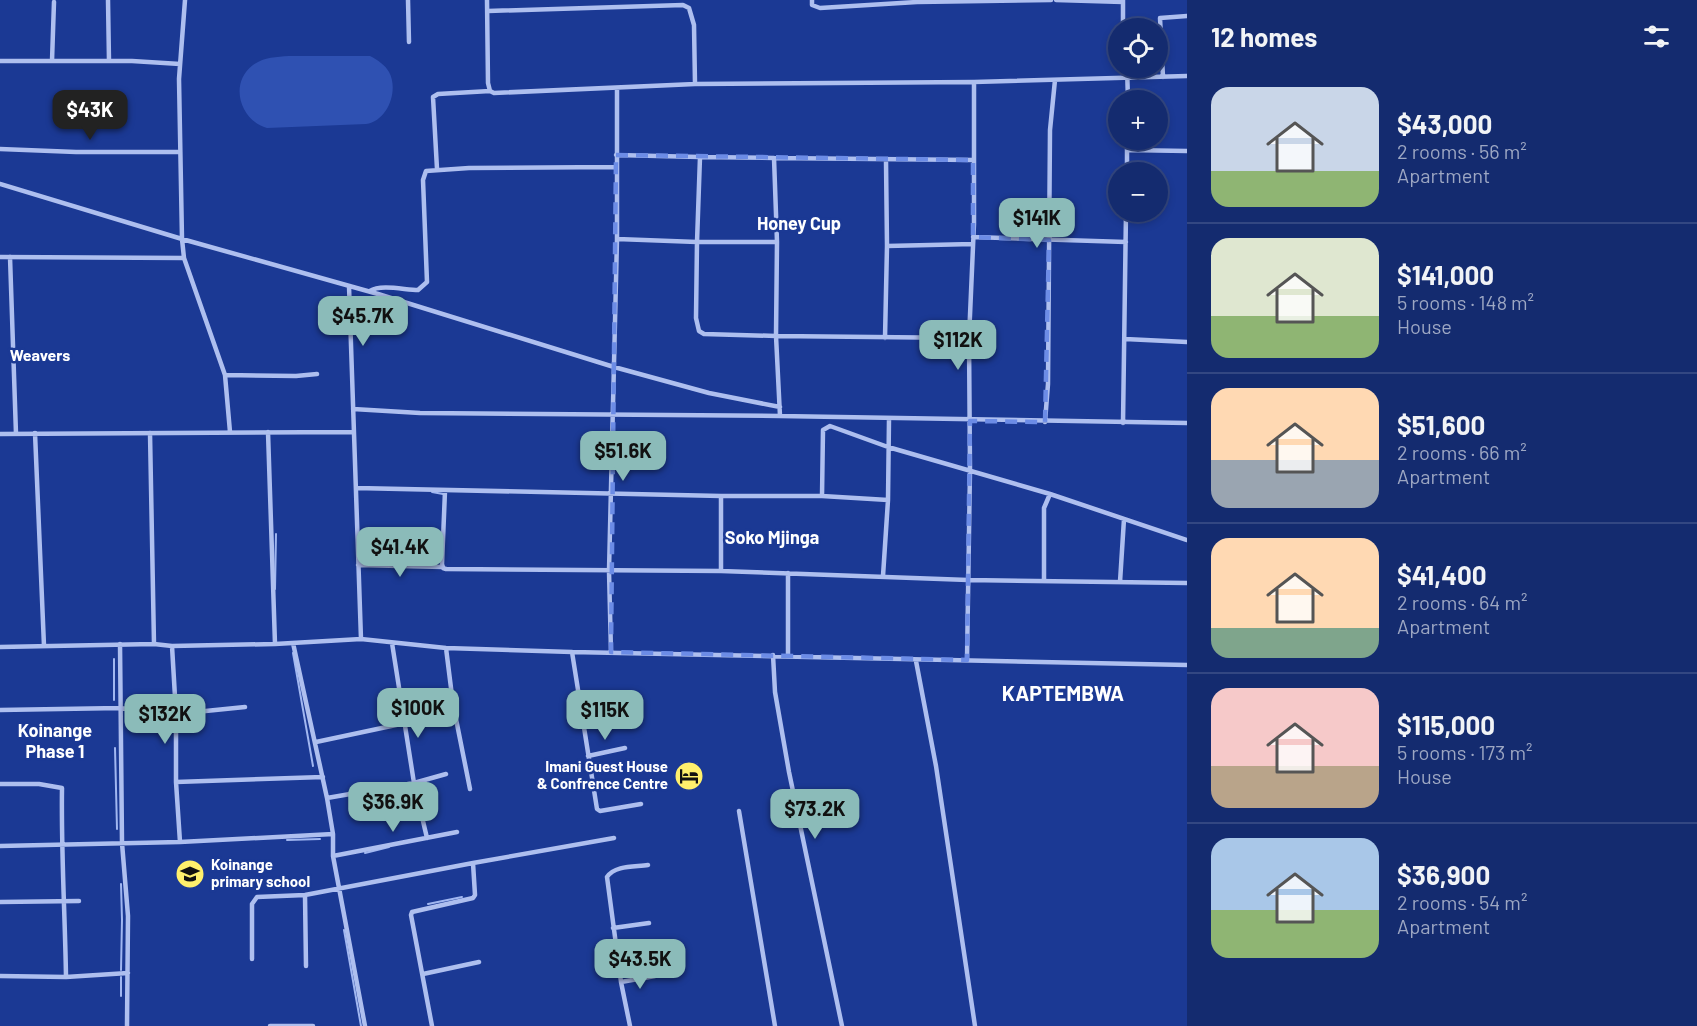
<!DOCTYPE html>
<meta charset="utf-8">
<style>
:root{--surface:#142b6f;--page:#1d3374;--text:#f1f3f6;--muted:#9da7c3;--line:#334782;--accent:#8bbbb9}
body{margin:0;font-family:Barlow,sans-serif;background:var(--page);color:var(--text);height:100vh;display:flex;flex-direction:column;font-size:22px;white-space:nowrap}
*{box-sizing:border-box;margin:0}
p{font-size:20px;color:var(--muted)}
.icon{flex:none;width:33px;height:33px;fill:none;stroke:currentColor;stroke-width:2;stroke-linecap:round;stroke-linejoin:round}
.map{position:relative;flex:1;overflow:hidden}
.side{display:flex;flex-direction:column;background:var(--surface);width:510px}
.side>*{flex:none}
.fabs{position:absolute;left:1108px;top:18px;display:grid;gap:12px}
.fabs a{display:grid;place-items:center;width:60px;height:60px;border-radius:50%;background:var(--surface);box-shadow:0 3px 9px #0003,0 0 0 2px var(--line);font-size:30px}
.price{position:absolute;translate:-50% -51px;padding:0 14px;border-radius:12px;background:var(--accent);color:#111;font-size:20px;line-height:39px;filter:drop-shadow(0 2px 3px #0008)}
.price::after{content:'';position:absolute;left:50%;top:36px;width:18px;height:14px;margin-left:-9px;background:inherit;clip-path:polygon(0 0,100% 0,50% 100%)}
.price.active{background:#222;color:#fff}
ul{padding:0;list-style:none}
li{display:flex;align-items:center;gap:18px;height:150px;padding:0 24px}
li+li{border-top:2px solid var(--line)}
li span{display:grid;place-items:center;flex:none;width:168px;height:120px;border-radius:18px;color:#555}
li>.icon{margin-inline-start:auto}
span .icon{width:72px;height:72px;fill:#fffc;stroke-width:1}
li b{font-size:26px}
h2{display:flex;justify-content:space-between;align-items:center;height:72px;padding:0 24px;font-size:26px}
main{display:flex;flex:1;min-height:0}
.map>svg:first-child{display:block}
.green{fill:#2f51b2}
.lines{fill:none;stroke-linecap:round;stroke-linejoin:round}
.stream{stroke:#a1b7f1;stroke-width:2}
.street{stroke:#aebfef;stroke-width:4.5}
.marked{fill:none;stroke:#6c8ce6;stroke-width:4.5;stroke-dasharray:12 8;stroke-linejoin:round}
.labels{text-anchor:middle;stroke-width:5;stroke-linejoin:round;paint-order:stroke}
.poi-label{font-size:15px;font-weight:bold;fill:#fff;stroke:#1b3994;text-anchor:end}
.neighbourhood-label{font-size:16px;font-weight:bold;fill:#fff;stroke:#1b3994}
.quarter-label{font-size:18px;font-weight:bold;fill:#fff;stroke:#1b3994}
.district-label{font-size:21px;font-weight:bold;fill:#fff;stroke:#1b3994}
</style>
<main>
<div class="map">
<svg width="1187" height="1026" viewBox="0 0 1187 1026">
<rect width="100%" height="100%" fill="#1b3994"/>
<!-- green -->
<path class="green" d="M289,56h81c8,4 15,9 19,16 10,18 -1,49 -23,52l-99,4c-26,-7 -39,-44 -14,-63 11,-8 23,-8 36,-9z"/>
<g class="lines">
<!-- stream -->
<path class="stream" d="M432,492l11,2
M275,589l1,-55
M293,653l20,113
M114,700v-41
M115,748l2,81
M287,840l33,-1
M365,853l24,-6
M428,904l34,-7
M344,930l17,96
M121,970l1,-50 -1,-36
M121,996v-19"/>
<!-- street -->
<path class="street" d="M108,0l1,61
M185,0l-6,79 3,160 2,19 41,117 5,57
M408,0l1,42
M487,0l1,83 2,8 4,2 201,-9 279,-2 213,-6
M812,0v5l8,3 97,-6 134,-2
M1056,0l67,2
M1123,0v28
M488,11l195,-6 6,3 5,17 1,59
M0,61h132l48,3
M52,61l2,-59
M1127,68l1,32
M1163,77l-3,-59 27,-2
M0,149l76,3h103
M1127,150l60,1
M616,155l84,2 -3,85 -80,-3
M700,157l74,1
M886,161l1,85
M437,169l-4,-72 5,-3 52,-3
M1127,172v-32
M0,184l182,55 196,55 236,73 95,26 71,14
M973,237l153,5
M777,242h-80l-1,76 3,13 5,3 72,2 4,80
M0,257l184,1
M10,257l6,177
M349,286l12,353
M370,291c11,-7 35,-1 48,-1l9,-8 -4,-102 3,-9 43,-3 147,-1
M885,338l2,-92 86,-2
M969,338l-193,-2 1,-94 -3,-84 199,2
M1125,339l62,3
M225,375l71,1 21,-2
M353,409l67,4 360,3 407,7
M1045,422l3,-38 2,-254 5,-50
M1123,423l3,-211
M268,432l7,212
M35,433l9,213
M150,433l4,211
M0,434l354,-2
M356,488l365,8h101l66,4
M445,491l-3,73 1,4 3,1 275,2 247,9 219,3
M822,496l1,-66 7,-4 58,21 162,47 137,46
M358,565l85,2
M721,571v-75
M883,576l5,-76 1,-81
M1044,581v-73l6,-14
M1120,582l4,-63
M293,643l34,155 6,36v22l32,170
M392,643l22,140 13,55
M120,644l2,199 6,73 -1,110
M172,646l4,68v68l4,60
M0,647l154,-3 18,2 103,-2 86,-5 85,9 126,4 615,13
M446,648l7,56 17,85
M572,652l25,157 3,2 41,-7
M611,652l-2,-81 8,-332v-150
M773,655l2,37 14,80 53,254
M788,656v-83
M967,660l3,-190 -1,-132 5,-114v-142
M916,661l20,105 39,260
M581,701l35,-4
M0,710l120,-2 56,6 69,-7
M316,742l113,-24
M588,756l37,-8
M176,782l147,-5
M0,784h39l23,4c-1,63 3,126 4,189
M327,798l87,-15 32,-9
M739,811l36,215
M0,846l180,-4 153,-8
M333,856l124,-24
M305,895l1,71
M0,902l79,-1
M613,928l36,-5
M252,959v-55l5,-7 48,-2 168,-32
M423,974l56,-12
M0,976l66,1 62,-4
M621,982l34,-6
M270,1026h43
M432,1026l-21,-111 1,-3 61,-14 2,-3 -2,-32 141,-25
M630,1026l-9,-44 -14,-105c8,-12 28,-10 41,-12"/>
</g>
<!-- marked area -->
<path class="marked" d="M616,155l357,5v77l76,3 -4,182 -75,-1 -3,239 -356,-8z"/>
<!-- icons -->
<defs>
<g id="hotel-disc" transform="scale(1.5)"><circle r="9.5" fill="#fff06c" stroke="#1b3994"/><path d="M-6-4.5h1.5V1H6V5H4.5V3h-9V5H-6ZM-4 0a1.8 1.8 0 1 1 3.6 0ZM.5 0V-2.5h3Q6-2.5 6 0Z" fill="#111"/></g>
<g id="school-disc" transform="scale(1.5)"><circle r="9.5" fill="#fff06c" stroke="#1b3994"/><path d="M0-5L7-2L0 1L-7-2ZM-4 1L0 2.5L4 1V4Q0 6-4 4Z" fill="#111"/></g>
</defs>
<g fill-rule="evenodd">
<use href="#hotel-disc" x="689" y="776"/>
<use href="#school-disc" x="190" y="874"/>
</g>
<g class="labels">
<!-- poi labels -->
<g class="poi-label">
<text x="668" y="772">Imani Guest House<tspan x="668" dy="17">&amp; Confrence Centre</tspan></text>
<text x="211" y="870" text-anchor="start">Koinange<tspan x="211" dy="17">primary school</tspan></text>
</g>
<!-- neighbourhood labels -->
<g class="neighbourhood-label">
<text x="40" y="361">Weavers</text>
</g>
<!-- quarter labels -->
<g class="quarter-label">
<text x="799" y="230">Honey Cup</text>
<text x="772" y="544">Soko Mjinga</text>
<text x="55" y="737">Koinange<tspan x="55" dy="21">Phase 1</tspan></text>
</g>
<!-- district labels -->
<g class="district-label">
<text x="1063" y="701">KAPTEMBWA</text>
</g>
</g>
</svg>
<div class="fabs">
<a><svg class="icon" aria-label="locate" viewBox="0 0 24 24"><circle cx="12" cy="12" r="6"/><path d="M12 2v4M12 18v4M2 12h4M18 12h4"/></svg></a>
<a>+</a>
<a>−</a>
</div>
<b class="price active" style="left:90px;top:141px">$43K</b>
<b class="price" style="left:1037px;top:249px">$141K</b>
<b class="price" style="left:363px;top:347px">$45.7K</b>
<b class="price" style="left:958px;top:371px">$112K</b>
<b class="price" style="left:623px;top:482px">$51.6K</b>
<b class="price" style="left:400px;top:578px">$41.4K</b>
<b class="price" style="left:418px;top:739px">$100K</b>
<b class="price" style="left:605px;top:741px">$115K</b>
<b class="price" style="left:165px;top:745px">$132K</b>
<b class="price" style="left:393px;top:833px">$36.9K</b>
<b class="price" style="left:815px;top:840px">$73.2K</b>
<b class="price" style="left:640px;top:990px">$43.5K</b>
</div>
<section class="side">
<h2>12 homes<svg class="icon" aria-label="filters" viewBox="0 0 24 24"><path d="M4 7h16M4 17h16"/><circle cx="9" cy="7" r="2"/><circle cx="15" cy="17" r="2"/></svg></h2>
<ul>
<li><span style="background:linear-gradient(#c9d6e8 70%,#8fb573 0)"><svg class="icon" aria-label="home" viewBox="0 0 24 24"><path d="M3 11l9-7 9 7M6 9v11h12V9"/></svg></span><div><b>$43,000</b><p>2 rooms · 56 m²</p><p>Apartment</p></div></li>
<li><span style="background:linear-gradient(#dfe7d0 65%,#8fb573 0)"><svg class="icon" aria-label="home" viewBox="0 0 24 24"><path d="M3 11l9-7 9 7M6 9v11h12V9"/></svg></span><div><b>$141,000</b><p>5 rooms · 148 m²</p><p>House</p></div></li>
<li><span style="background:linear-gradient(#ffd9b3 60%,#9aa5b1 0)"><svg class="icon" aria-label="home" viewBox="0 0 24 24"><path d="M3 11l9-7 9 7M6 9v11h12V9"/></svg></span><div><b>$51,600</b><p>2 rooms · 66 m²</p><p>Apartment</p></div></li>
<li><span style="background:linear-gradient(#ffd9b3 75%,#7fa58c 0)"><svg class="icon" aria-label="home" viewBox="0 0 24 24"><path d="M3 11l9-7 9 7M6 9v11h12V9"/></svg></span><div><b>$41,400</b><p>2 rooms · 64 m²</p><p>Apartment</p></div></li>
<li><span style="background:linear-gradient(#f6c9c9 65%,#b9a48a 0)"><svg class="icon" aria-label="home" viewBox="0 0 24 24"><path d="M3 11l9-7 9 7M6 9v11h12V9"/></svg></span><div><b>$115,000</b><p>5 rooms · 173 m²</p><p>House</p></div></li>
<li><span style="background:linear-gradient(#a9c7e8 60%,#8fb573 0)"><svg class="icon" aria-label="home" viewBox="0 0 24 24"><path d="M3 11l9-7 9 7M6 9v11h12V9"/></svg></span><div><b>$36,900</b><p>2 rooms · 54 m²</p><p>Apartment</p></div></li>
</ul>
</section>
</main>
